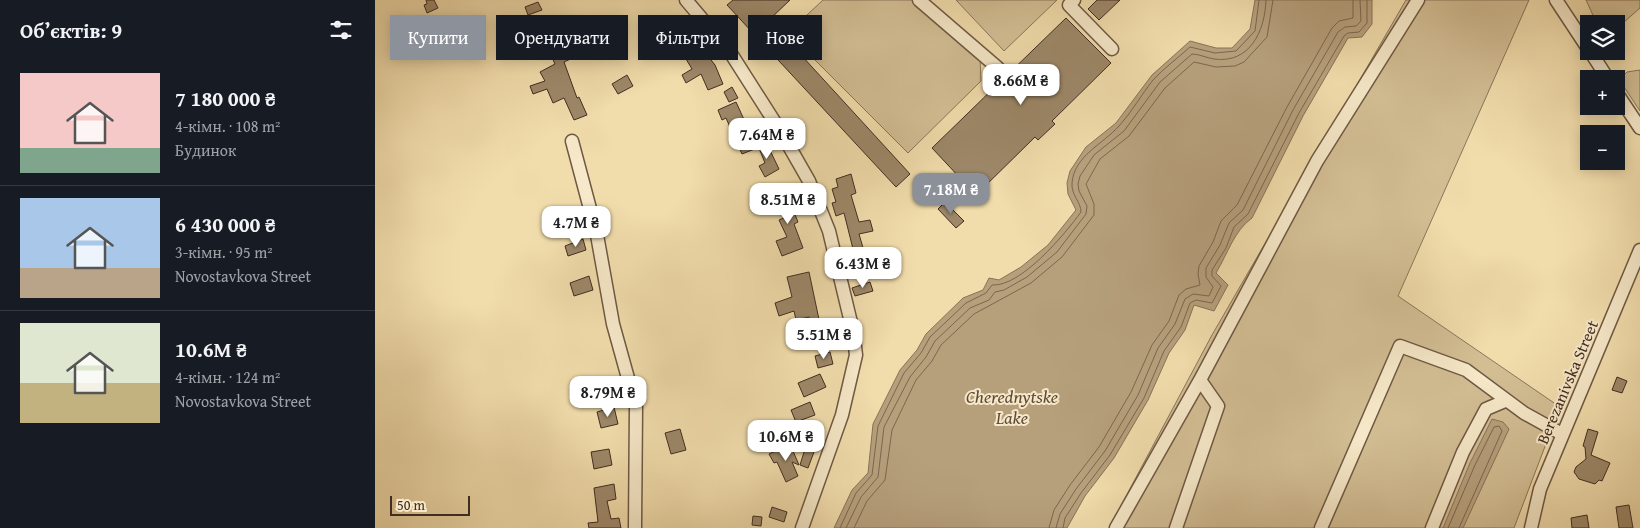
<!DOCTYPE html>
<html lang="uk">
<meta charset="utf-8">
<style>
:root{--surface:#171b24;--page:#20242c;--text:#f1f3f6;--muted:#9ea1a6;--line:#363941;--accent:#8c9099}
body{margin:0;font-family:"Gentium Book Plus",serif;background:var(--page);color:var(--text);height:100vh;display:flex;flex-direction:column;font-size:19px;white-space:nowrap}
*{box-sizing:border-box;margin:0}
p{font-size:16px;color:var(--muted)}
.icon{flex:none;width:28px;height:28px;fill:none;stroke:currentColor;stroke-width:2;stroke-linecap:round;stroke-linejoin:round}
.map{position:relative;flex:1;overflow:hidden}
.panel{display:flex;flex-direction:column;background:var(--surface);width:375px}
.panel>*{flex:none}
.guide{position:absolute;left:15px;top:15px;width:475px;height:45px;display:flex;gap:10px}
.controls{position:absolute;left:1205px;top:15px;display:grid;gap:10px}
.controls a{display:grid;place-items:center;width:45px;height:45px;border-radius:0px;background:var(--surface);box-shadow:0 2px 12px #0003;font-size:25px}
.scale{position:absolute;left:15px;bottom:12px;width:80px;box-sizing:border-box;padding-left:5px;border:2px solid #422d21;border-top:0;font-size:14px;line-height:18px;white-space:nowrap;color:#422d21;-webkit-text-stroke:4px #f6e8c8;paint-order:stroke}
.price{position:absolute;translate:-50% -42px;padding:0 11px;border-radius:10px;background:#fff;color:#222;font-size:16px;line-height:32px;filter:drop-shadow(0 1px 2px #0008)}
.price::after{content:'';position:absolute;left:50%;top:30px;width:15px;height:11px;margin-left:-8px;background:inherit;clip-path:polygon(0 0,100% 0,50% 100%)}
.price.current{background:var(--accent);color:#fff}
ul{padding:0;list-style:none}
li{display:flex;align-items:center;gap:15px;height:125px;padding:0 20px}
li+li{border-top:1px solid var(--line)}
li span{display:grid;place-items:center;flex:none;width:140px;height:100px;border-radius:0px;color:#555}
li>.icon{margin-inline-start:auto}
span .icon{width:60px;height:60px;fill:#fffc;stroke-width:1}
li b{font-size:21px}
h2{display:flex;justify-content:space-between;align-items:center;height:60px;padding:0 20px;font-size:21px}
.tag{padding:0 18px;border-radius:0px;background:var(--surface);box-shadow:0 2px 12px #0003;font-size:18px;line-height:45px}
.tag.current{background:var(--accent);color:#fff}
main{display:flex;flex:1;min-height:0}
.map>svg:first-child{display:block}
.green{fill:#d3be94;stroke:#8a765a}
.water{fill:#b6a07c;stroke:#887258}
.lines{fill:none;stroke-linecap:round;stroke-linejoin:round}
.shore{stroke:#7c664e;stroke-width:1}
.building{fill:#9d8869;stroke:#422d21}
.minor-casing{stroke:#6e5944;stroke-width:15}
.minor{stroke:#f6e8c8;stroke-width:12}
.labels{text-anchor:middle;stroke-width:4;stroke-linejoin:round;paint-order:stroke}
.street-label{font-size:16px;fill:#422d21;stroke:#f6e8c8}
.water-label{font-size:18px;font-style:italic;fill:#5f4a38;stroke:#f6e8c8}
</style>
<main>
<section class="panel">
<h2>Об’єктів: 9<svg class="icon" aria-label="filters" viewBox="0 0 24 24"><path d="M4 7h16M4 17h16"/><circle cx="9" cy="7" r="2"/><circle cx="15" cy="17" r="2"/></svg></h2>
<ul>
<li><span style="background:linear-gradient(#f6c9c9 75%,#7fa58c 0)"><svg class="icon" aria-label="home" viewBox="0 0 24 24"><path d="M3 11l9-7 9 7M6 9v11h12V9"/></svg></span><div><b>7 180 000 ₴</b><p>4-кімн. · 108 m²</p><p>Будинок</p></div></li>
<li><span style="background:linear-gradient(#a9c7e8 70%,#b9a48a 0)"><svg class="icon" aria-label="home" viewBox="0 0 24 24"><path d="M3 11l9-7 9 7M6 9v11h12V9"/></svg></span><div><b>6 430 000 ₴</b><p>3-кімн. · 95 m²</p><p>Novostavkova Street</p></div></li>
<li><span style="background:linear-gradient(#dfe7d0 60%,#c2b280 0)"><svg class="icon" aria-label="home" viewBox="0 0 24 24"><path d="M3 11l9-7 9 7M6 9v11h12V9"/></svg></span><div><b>10.6M ₴</b><p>4-кімн. · 124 m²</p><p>Novostavkova Street</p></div></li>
</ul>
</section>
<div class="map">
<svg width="1265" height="528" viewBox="0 0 1265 528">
<rect width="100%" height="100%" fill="#f1dcab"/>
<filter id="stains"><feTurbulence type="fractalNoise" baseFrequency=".004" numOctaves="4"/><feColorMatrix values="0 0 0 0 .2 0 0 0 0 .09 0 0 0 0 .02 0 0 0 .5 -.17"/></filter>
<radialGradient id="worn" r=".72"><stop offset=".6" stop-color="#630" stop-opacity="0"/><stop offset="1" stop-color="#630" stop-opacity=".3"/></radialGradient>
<!-- green -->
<path class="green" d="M448,0h91l66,59 1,22 -73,72 -117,-117v-6z
M581,0h101l-53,51z
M1031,0h123l-131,296 162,111 -46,121h-405l103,-193z
M1211,0h54v8l-24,21v-5h-19z
M1265,70v41l-18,-27v-7l5,-5z"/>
<!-- water -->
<path class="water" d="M880,0h117v24l-10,13 -14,1 -45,78 -51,102c-18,13 -24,35 -36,55l12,12 -14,26 -20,-6 -9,25 -16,23 -21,47 -34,58 -29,38 -18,32h-233l18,-38 16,-17 5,-49 27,-54 17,-20 9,-16 37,-36 20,-8 6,-12 10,2 22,-13 27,-22 28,-35 -8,-16 -1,-11 3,-12 16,-24 30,-24 36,-48 38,-34 26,7h16l18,-19z
M1117,419l11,3 6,7 -46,99h-20l27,-65z"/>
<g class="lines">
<!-- shore -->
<path class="shore" d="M465,528l16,-35 16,-18 6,-49 26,-53 17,-20 9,-16 36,-34 20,-10 6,-8c29,2 73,-51 89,-73 0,-10 -10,-17 -9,-29 2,-27 31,-39 47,-57 13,-14 22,-31 34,-46 11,-12 25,-22 37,-33l25,6 21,-2 19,-20 4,-31
M471,528l15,-31 17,-20 6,-50 26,-50 16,-20 9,-16 35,-33 19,-8 6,-8 9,-2 23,-13 30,-25 29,-38 1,-8 -8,-15 -1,-7 2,-8 14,-21 30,-24 36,-49 32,-28c7,0 15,4 22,5 36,5 51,-28 52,-59
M479,528l13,-27 18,-21 7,-50 24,-50 16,-19 9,-16 33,-31 57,-31 31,-26 32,-42v-11l-8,-20 14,-25 29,-23 36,-48 29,-26 22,5 19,-1 9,-4 23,-25 6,-37
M674,528l5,-18 16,-25 29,-38 32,-55 21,-47 17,-24 10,-26 7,-6 14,-4 -2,-11 1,-8 14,-24 8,-21 16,-16 50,-98 45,-79 7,-7 14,-3v-18
M681,528l4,-14 16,-25 29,-38 33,-56 20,-47 17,-24 10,-25 8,-5 16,2 4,-9 -7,-10v-9l14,-23 9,-22 14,-13 50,-100 45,-78 7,-5 11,-1 5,-5 -1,-21
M688,528l2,-10 16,-25 29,-38 34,-57 20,-47 17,-24 9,-24 6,-3 16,3 9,-17 -9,-10v-6l14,-22 8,-21 14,-13 51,-101 45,-77 4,-3 11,-1 8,-9v-23
M1073,528l27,-63 19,-38 5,-1 3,5 -43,97"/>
</g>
<!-- building -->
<path class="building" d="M51,0h8l4,8 -11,5 -3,-8 3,-1z
M358,0h57l-21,20 141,154 -14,13 -169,-182z
M722,0h23l-21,20 -11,-11z
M163,2l4,8 -14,5 -3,-8z
M691,18l45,45 -59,58 3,3 -17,16 -3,-3 -59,58 -44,-47z
M174,25l5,9 -13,7 -4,-9z
M321,41l19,24 8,19 -15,6 -7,-16 -15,9 -4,-8 10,-6 -12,-20z
M196,47l4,10 -11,5 13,36 2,-1 8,18 -13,5 -10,-22 -11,5 -6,-14 -14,5 -3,-8 15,-5 -5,-9 15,-8 -4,-9z
M252,75l6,11 -15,8 -6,-10z
M357,87l6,11 -9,4 -5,-10z
M361,102l21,46 -15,6 -16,-36 -4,2 -4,-10z
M390,140l14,29 -14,8 -6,-11 6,-3 -8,-20z
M476,174l5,19 -5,2 8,27 11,-2 3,11 -14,3 7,24h3l6,19 -13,3 -6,-22 -11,3 -3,-9 11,-3 -9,-36 -8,3 -4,-13 4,-1 -4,-13 6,-2 -2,-8z
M407,186l3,5 5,-2 4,9 -5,2 9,22 -4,2 9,24 -21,8 -6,-15 11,-4 -8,-17 7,-3 -10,-29z
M570,202l19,19 -8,7 -18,-19z
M208,239l3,11 -18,6 -3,-10z
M434,272l12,57 -9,2 -3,-14 -13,3 -2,-9 -15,5 -4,-13 17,-6 -5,-20z
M214,276l4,14 -19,6 -4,-13z
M495,282l3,9 -18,5 -3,-8z
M439,334l3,12 -14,3 -3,-12z
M455,352l3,12 -15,4 -3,-12z
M445,374l6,13 -22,10 -6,-14z
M1242,377l10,4 -5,12 -10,-3z
M435,402l5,13 -19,7 -5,-12z
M239,407l4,17 -17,4 -4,-16z
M305,429l6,21 -15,4 -6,-21z
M1213,429l10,3 -7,23 19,8 -8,18 -3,-1 -4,4 -16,-5 -5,-7 2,-5 10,-8 -1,-12 -2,-1z
M415,444l9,21 -7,-3 6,14 -12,6 -9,-20 -3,1 -5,-9z
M234,449l3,16 -18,4 -3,-17z
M430,449l9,3 -6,16 -8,-3z
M239,484l2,15 -9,2 4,18 8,-1 2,10h-32l-1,-5 10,-1 -4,-34z
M1254,505l4,23h-14l-3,-21z
M397,507l15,5 -3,10 -15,-5z
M1212,515l2,13h-17l-1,-10z
M378,516l9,1 -1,9 -9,-1z"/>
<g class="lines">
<!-- minor casing -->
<g class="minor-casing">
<path id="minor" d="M311,0l44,52 51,80 28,49 20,50 24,100 3,24 -14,60 -40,113
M544,0l79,68
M699,0l-5,5 43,44
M1181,0l33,50
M1215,51l18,28
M1241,92l24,36
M197,141l25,94 16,89 23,83 -1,121
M741,528l84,-148 117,-219 101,-161
M801,528l42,-122 -18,-26
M946,528l79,-182 66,24 58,43 38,21
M1057,528l31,-76 23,-43 19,-8
M1156,528l9,-39 100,-239"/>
</g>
<!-- minor -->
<use href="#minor" class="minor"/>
</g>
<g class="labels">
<!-- street labels -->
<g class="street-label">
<text transform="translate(1192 382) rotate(-67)" y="6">Berezanivska Street</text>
</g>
<!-- water labels -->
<g class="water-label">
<text x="637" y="403">Cherednytske<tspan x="637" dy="21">Lake</tspan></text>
</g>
</g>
<rect width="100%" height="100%" filter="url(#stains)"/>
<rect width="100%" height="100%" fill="url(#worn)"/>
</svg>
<div class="controls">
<a><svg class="icon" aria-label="layers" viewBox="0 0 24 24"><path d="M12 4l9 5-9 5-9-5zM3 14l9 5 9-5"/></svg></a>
<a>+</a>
<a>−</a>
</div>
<div class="scale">50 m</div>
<b class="price" style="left:646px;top:106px">8.66M ₴</b>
<b class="price" style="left:392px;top:160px">7.64M ₴</b>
<b class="price current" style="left:576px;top:215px">7.18M ₴</b>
<b class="price" style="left:413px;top:225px">8.51M ₴</b>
<b class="price" style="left:201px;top:248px">4.7M ₴</b>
<b class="price" style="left:488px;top:289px">6.43M ₴</b>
<b class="price" style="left:449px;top:360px">5.51M ₴</b>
<b class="price" style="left:233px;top:418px">8.79M ₴</b>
<b class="price" style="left:411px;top:462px">10.6M ₴</b>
<div class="guide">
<a class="tag current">Купити</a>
<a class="tag">Орендувати</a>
<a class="tag">Фільтри</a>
<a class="tag">Нове</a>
</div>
</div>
</main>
